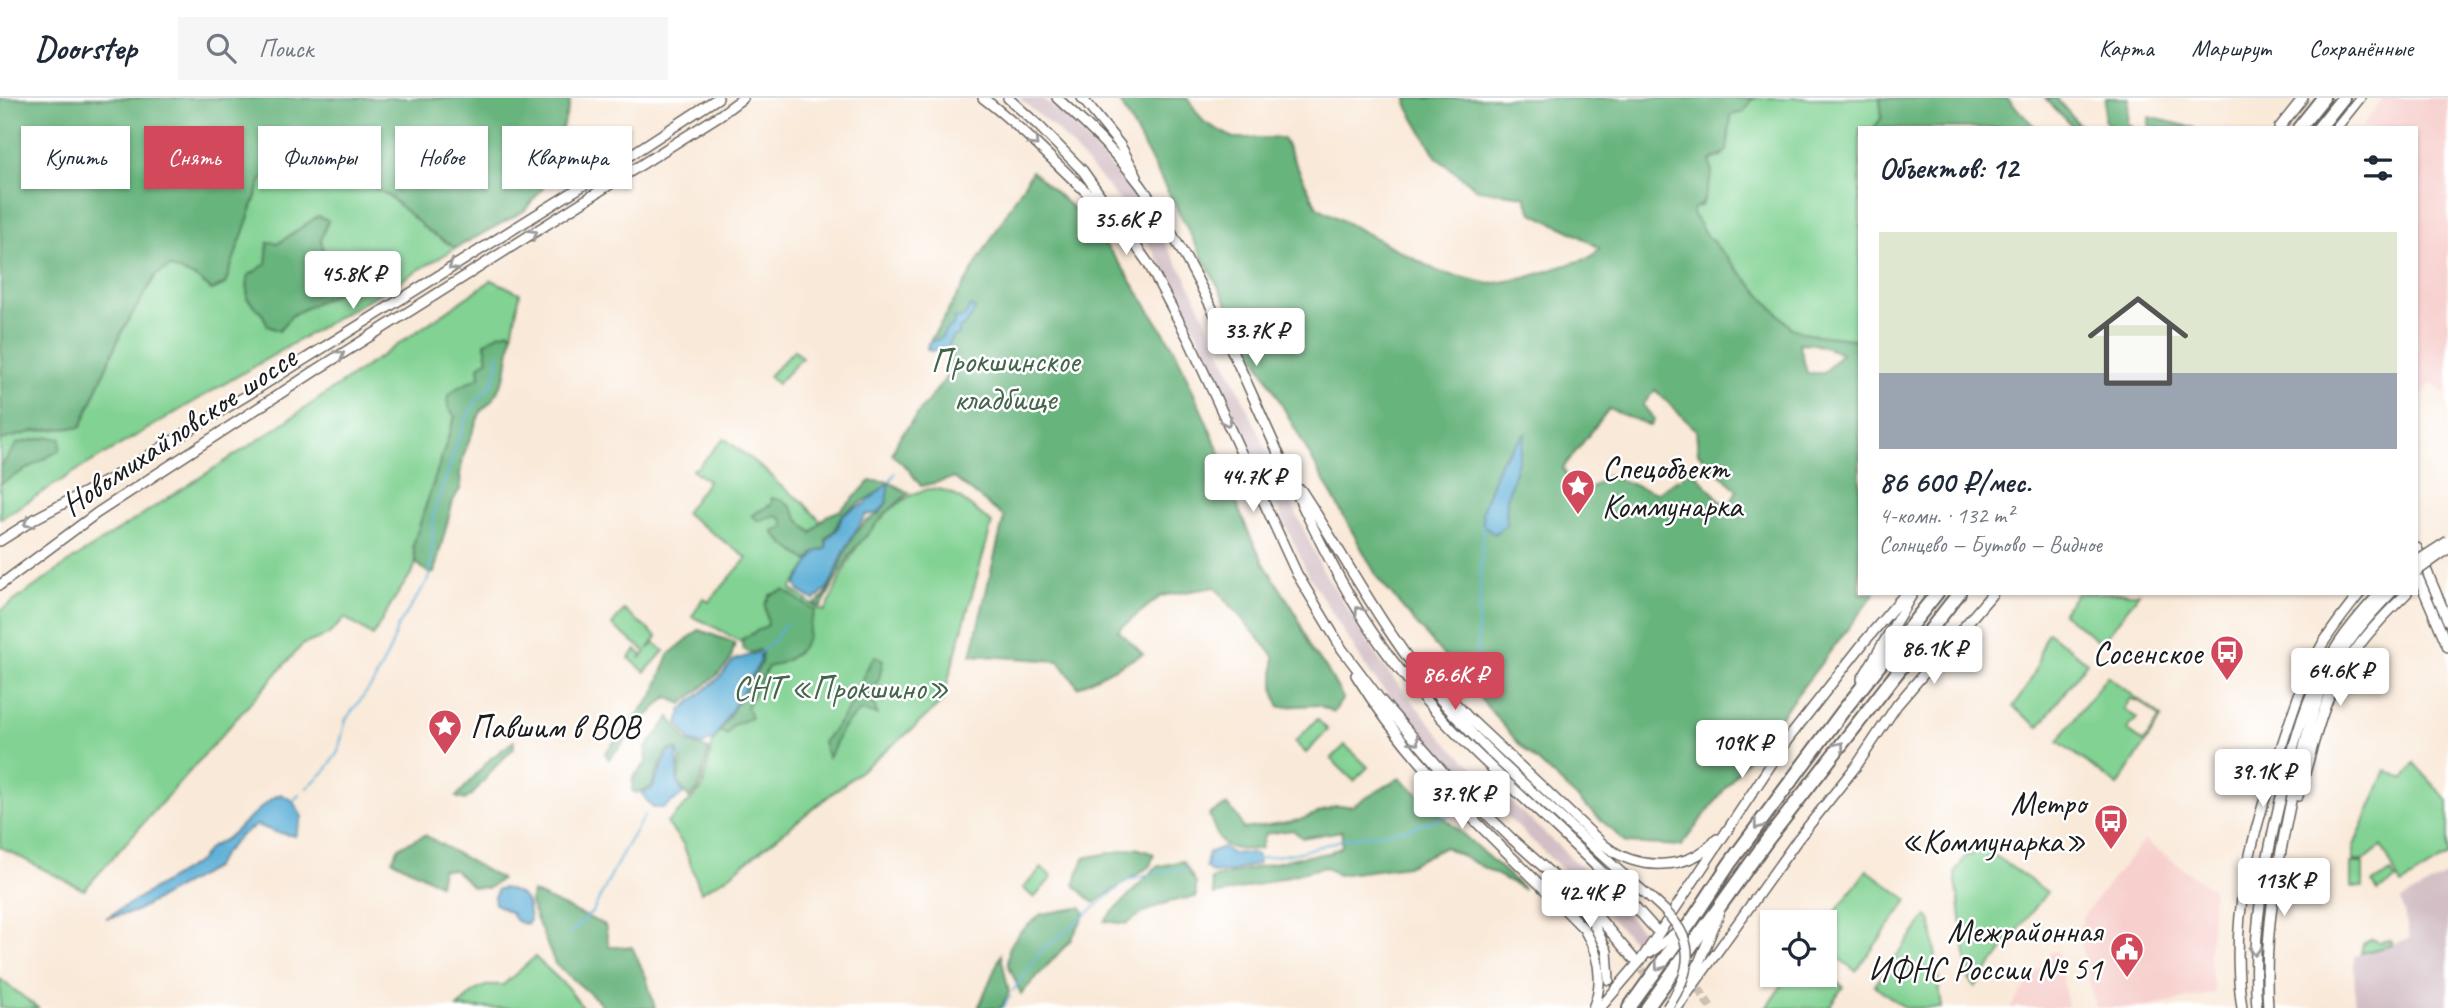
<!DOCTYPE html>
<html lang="ru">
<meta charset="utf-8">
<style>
:root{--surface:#fff;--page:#f6f6f7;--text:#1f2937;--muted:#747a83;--line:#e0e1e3;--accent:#d1495b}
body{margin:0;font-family:Caveat,sans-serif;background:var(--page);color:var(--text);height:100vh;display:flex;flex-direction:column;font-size:26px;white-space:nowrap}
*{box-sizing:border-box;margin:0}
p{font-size:23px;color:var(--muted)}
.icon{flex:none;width:38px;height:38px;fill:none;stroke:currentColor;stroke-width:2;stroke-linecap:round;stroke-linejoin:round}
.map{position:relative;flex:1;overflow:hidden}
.sheet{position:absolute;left:1858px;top:28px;width:560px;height:469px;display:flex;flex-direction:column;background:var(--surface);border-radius:0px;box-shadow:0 2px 5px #0004}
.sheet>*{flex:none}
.hud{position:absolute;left:21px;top:28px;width:665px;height:63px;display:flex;gap:14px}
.buttons{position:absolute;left:1760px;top:812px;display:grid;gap:14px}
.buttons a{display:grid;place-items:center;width:77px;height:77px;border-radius:0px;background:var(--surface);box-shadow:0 2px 5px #0004;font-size:35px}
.price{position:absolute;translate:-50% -60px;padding:0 16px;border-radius:7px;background:#fff;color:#222;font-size:23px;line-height:46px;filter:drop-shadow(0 2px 4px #0008)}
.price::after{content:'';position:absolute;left:50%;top:42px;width:21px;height:16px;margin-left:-10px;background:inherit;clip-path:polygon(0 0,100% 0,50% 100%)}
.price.on{background:var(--accent);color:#fff}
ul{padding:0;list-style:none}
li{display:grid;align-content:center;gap:14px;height:371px;padding:0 21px}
li span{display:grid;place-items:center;height:217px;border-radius:0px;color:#555}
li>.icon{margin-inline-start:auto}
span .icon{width:126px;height:126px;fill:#fffc;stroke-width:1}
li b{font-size:30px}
h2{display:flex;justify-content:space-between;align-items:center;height:84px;padding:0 21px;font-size:30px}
.chip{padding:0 24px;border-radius:0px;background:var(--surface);box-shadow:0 2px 5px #0004;font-size:24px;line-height:63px}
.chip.on{background:var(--accent);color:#fff}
header{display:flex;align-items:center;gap:42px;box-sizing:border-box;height:98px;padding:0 35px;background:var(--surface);border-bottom:2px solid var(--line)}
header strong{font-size:33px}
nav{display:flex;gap:38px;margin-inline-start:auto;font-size:24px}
.search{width:490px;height:63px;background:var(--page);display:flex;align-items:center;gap:18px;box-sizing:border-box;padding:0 24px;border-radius:0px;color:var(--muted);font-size:26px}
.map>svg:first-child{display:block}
.built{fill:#f7d0ce}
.industrial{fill:#d2bec4}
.green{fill:#81d293;stroke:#4e7758;stroke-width:2;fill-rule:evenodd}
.forest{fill:#68b47d;stroke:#42684c;stroke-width:2;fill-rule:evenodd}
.water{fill:#5bafd7;stroke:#3c667a;stroke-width:2}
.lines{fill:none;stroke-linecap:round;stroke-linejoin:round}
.stream{stroke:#5bafd7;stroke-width:2}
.secondary-tunnel{stroke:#cdc0b2;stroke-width:9;stroke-dasharray:9 4.5;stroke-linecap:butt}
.secondary-casing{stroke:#69645e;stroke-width:12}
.highway-casing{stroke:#69645e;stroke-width:16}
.secondary{stroke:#fff;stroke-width:9}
.highway{stroke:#fff;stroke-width:12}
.secondary-bridge-casing{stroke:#69645e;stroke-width:12;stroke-linecap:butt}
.secondary-bridge{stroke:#fff;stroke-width:9}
.oneway{stroke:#999}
.labels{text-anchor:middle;stroke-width:5;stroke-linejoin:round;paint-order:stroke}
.park-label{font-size:33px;fill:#44654c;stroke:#fff}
.street-label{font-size:33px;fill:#1c1c1c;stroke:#fff}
.poi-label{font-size:33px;fill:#1c1c1c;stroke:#fff;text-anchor:end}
</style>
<header>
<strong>Doorstep</strong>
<div class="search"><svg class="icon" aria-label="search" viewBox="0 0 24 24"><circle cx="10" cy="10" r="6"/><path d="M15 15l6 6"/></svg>Поиск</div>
<nav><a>Карта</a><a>Маршрут</a><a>Сохранённые</a></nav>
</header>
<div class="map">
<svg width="2448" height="910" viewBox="0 0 2448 910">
<rect width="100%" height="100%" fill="#fff"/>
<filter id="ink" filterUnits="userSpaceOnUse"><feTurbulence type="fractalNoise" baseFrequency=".0143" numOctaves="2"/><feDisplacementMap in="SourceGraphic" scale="14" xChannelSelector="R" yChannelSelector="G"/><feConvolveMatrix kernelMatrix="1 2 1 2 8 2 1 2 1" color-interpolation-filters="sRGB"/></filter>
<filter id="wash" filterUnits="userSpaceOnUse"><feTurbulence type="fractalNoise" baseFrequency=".00686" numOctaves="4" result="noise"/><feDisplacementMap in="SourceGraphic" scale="28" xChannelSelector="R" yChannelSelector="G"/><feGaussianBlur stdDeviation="1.57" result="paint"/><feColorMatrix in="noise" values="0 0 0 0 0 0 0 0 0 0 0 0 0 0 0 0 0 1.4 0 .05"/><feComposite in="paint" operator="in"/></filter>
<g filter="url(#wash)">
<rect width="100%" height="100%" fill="#f9e9d8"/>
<!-- built -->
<path class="built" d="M2384,0h64v292l-3,3 -13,-10 -15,19v-274h-56z
M2144,742l69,50 -4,69 6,34 -72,15h-48l-16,-75 4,-17z
M2058,853l10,57h-58l41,-56z"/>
<!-- industrial -->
<path class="industrial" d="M1019,0h22l30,23 61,71 54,85 136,292 62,98 63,76 134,124 63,66 -9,10 -64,-66 -133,-125 -67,-77 -62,-99 -134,-291 -53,-82 -61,-69z
M2448,776v134h-127l34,-6 -1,-46 56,-18 -9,-38z"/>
<!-- green -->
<path class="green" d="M1753,0h127c1,16 5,18 -6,30h-14v212l-53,-6 -16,-6 -88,-97 -11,-19v-3l9,-3 11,-33 -2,-12 13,-6 5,-11 3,-30c12,0 16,-6 22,-16z
M313,59l75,38 39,35 29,18 -375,220 -81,51v-35l59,-34 -40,-7 -19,25v-28l35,-9 46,-4 40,-94 35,-58 14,-8 27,11 15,12 13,-6 37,-105zM318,118l10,5 -7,18 4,38 -11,3 -9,9 10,5 20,-1 -43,22 -13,16 -11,-5 -5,-11 -16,-17 1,-22 18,-12 13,-21z
M492,182l28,13 -8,43 -2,-5 -11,3 -14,9 3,17 -7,17 -5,4 -19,7 -10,13 8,15 -42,129 3,18 -3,8 -22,33 -18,32 -28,-18 -17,17 -26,10 -218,245 -84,-43v-236l75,-53 194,-125z
M794,252l8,8 -25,26 -8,-8z
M724,340l48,38 6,8 25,18 27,30 -39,57 27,20 7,2c12,-24 24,-57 41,-77 14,-17 47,-48 71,-45 21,3 38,22 55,34l-50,179 -33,30 -183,146 -25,14 -18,-48 -16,-21 35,-34 11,-47 55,-85 -63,-35 -13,-5 11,-19 6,4 38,-44 -62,-45 23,-32 -16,-11 7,-4z
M2077,495h62l-37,50 -40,-30z
M624,512l33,27 -9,12 7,-6 9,8 -19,21 -16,-14 7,-8 6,5 -2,4 6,-7 -34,-27z
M2048,534l39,30 -48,65 -26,-20c9,-13 19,-26 24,-41 3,-13 4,-23 11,-34z
M2107,578l55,41 -44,69 -60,-45zM2130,601l9,2 21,16 -16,25 -17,-12 10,-12 -13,-9z
M1317,621l11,11 -22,23 -11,-11z
M1345,647l23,22 -14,14 -23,-22z
M2414,665l34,38v55l-47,29 -19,-39 -19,15h-10v-13l33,-78 18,9z
M1980,747l67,47 -72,95 -6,-9 -14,-105 11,-17 6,-1z
M2351,765h12v24h-12z
M1042,770l10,9 -18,21 -11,-10z
M1867,772l41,30 -52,71 -31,-23v-22z
M2391,774l5,8 -18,11 -5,-8z
M1927,818l4,3 11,89h-37l-31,-23z
M2372,841l8,3 10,-2 2,5 -31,8 2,-9z
M535,859l31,29 17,22h-126c16,-16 22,-25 46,-23z
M1825,875l18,14 -15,21h-62l23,-33z
M0,881l38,29h-38z"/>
<!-- forest -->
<path class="forest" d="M0,0h570l-1,9 -26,81 -19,23 -68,37 -29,-18 -39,-35 -75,-38 -51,22 -37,105 -13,6 -15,-12 -27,-11 -14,8 -35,58 -40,94 -46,4 -34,9z
M1118,0h69l17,24 29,16h50l34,69 122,65 51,12 35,-6 67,-21 7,-9 -25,-15 -42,-20 -7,-17 -47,-6 -41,-32 -29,-50 -1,-10h346l-10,14 -12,3 -4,36 -17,10 2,12 -9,30 -10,6 -1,3 11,19 88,97 17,6 52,6v253h15l-194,253 -55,-3 -106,-98 -141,-165 -117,-211zM1799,245l15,1 28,9 -18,20h-17zM1655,292l41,40 2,23 39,37 -9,19 -36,-39 -35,23 -50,-17 -30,22 -14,-30 46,-59 42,17 3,-7 -11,-14z
M1880,0h127l29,30h-162l8,-11z
M2045,0h11l26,30h-8z
M2106,0h23l-2,25 7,5h-23l-7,-8z
M2149,19l46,11h-46z
M1032,73l56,51 33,43 54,85 52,119 5,23 18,44 15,29 29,45 19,43 12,13 18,32 -9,14 -16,-7 -39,2 -5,-17v-34l-59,-69 -54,9 -43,34 25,24 -65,33 -19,-26 -88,-6 33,-138 -50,-39 -33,8 -13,-17 -16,-15 7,-16 46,-59 6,-23 -21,-15z
M318,118l10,4 -7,19 2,11 8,6v11l-6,10 -11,4 -8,8 9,5 18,-11 3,10 -44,22 -13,16 -11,-5 -5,-11 -16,-17 1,-22 18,-12 2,-22 11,1z
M510,233l2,5 -6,38 -13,26 -12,11 -17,43 -4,20 1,13 -8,14 -19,72 -4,1 -14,-11 -3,-18 42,-128 -7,-10v-11l9,-8 23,-11 -1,-11 9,-7 -3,-16 14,-9z
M50,339l11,2 -1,11 -60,34v-16l18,-25z
M870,383h17l22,12 -22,19 -37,42 -29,53 -7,-2 11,-9 28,-60 12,-14 15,-9 7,-11 -8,-10 -37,22 -7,16 -9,8v11l-11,3 -7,9 -23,-16 -12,-13 12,-5 -3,-8 -6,-3 -19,5 -5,-6 20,-11 -1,-6 11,2 9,7 7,12 14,14 14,-17 13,-5 11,-9z
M784,492l31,21c-5,9 -5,18 -8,27 -6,16 -24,26 -39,29l-21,39 4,12 -18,7 -6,10 -7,-4 41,-67 1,-12 -3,-2 -9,3 -7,-4 -1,-10 26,-14 -3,-20 5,-10z
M699,532l36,13 -5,18 -13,14 -35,29 -15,-7 -26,25 -32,37 -4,-6 48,-57 16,-42z
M875,558l8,4 -4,19 -11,20 6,4 3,12 -16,-4c-9,7 -19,15 -23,26 -3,8 -4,13 -10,20l-5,-15c11,-13 22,-26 30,-41 8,-15 11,-32 22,-45z
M670,619l17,25 22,8 -10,39 -10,9 -11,-16 3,-22 -4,-11 -10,2 -16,36 -15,6 -4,-2 1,-13 14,-16 -1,-14z
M514,643v7l-21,21 -20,25 -8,6 -9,-3 34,-38z
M1400,680l124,111 -79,-42 -38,19 -69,9 -13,-8c-37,8 -73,21 -111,28l-3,-16 83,-21 35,-5 13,-7v-15l-40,7 -9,-8 -28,4 -5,15c-37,2 -39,-1 -51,-35l18,-9 11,12 5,12 57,-9 35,-14h17z
M425,737l76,44 -12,9 -16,-1 -18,-17 -13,-1 -3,15 -47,-24 7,-13z
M1136,750l18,6 -4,12 -56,37 -20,-18 10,-27z
M1183,763l13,22v14c-28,3 -47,11 -70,27l-22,-3 52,-54z
M532,794l73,33 4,22h23l14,30 9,31h-53l-1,-5 -46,-39 -25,-61z
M1082,809l3,7 -14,26 -50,54 -13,-30 1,-17 11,-15 21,-18z
M1001,857l8,37 -8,16h-23z"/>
<!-- water -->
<path class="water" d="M970,208l5,2c-2,10 -8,16 -16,21v6l-7,2 -4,10 -14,4 -7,-1 1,-7 13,-5 5,-8 7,-4 1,-7 10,-2z
M1526,335l-19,65 -1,27 -12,9 -11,-9 -1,-14 19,-51z
M889,384l-3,21 -8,10 -12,2c-9,13 -17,25 -23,39 -8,18 -11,35 -29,46l-15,-9 -3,-7 20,-32 10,-3 1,-10 10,-9 6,-16 22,-10z
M760,554v10l-45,76 -12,7 -12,-3 -13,-18 3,-14 39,-33 14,-17z
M676,652c6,18 -5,28 8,44l-21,14h-10l-12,-15 11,-4 17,-37z
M281,696l12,7 9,16 -7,19 -20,-4 -18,-7 -16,10 -18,19 -9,14 -80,44 -28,6 93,-57 10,-13 17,-9 46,-41z
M1223,749l8,6 25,1 3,9 -29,9 -18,1 -6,-6 2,-14z
M504,790c22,8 23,8 26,32l-2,3c-7,2 -16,-3 -16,-10l-17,-9 -1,-7 4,-8z"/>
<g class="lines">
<!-- stream -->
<path class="stream" d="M890,383l5,-8
M759,555l15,-12 12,-18
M1475,593l8,-166
M678,659l8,-5
M307,690l19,-18 12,-18 8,-33 28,-37 17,-35 6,-19 31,-48 3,-12 3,-58 9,-24 23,-67 11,-19 13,-13 6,-13 3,-23
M293,703l7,-7
M1256,761l40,-6 49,-14 66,-11 42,-14
M569,836l24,-23 30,-59 22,-37
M1013,893l26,-38 88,-72 36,-10 24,-1
M1003,910l7,-12"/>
</g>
</g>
<g filter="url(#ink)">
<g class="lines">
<!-- secondary-tunnel -->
<path class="secondary-tunnel" d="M1634,861l37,49
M1691,879l20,31"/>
<!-- secondary casing -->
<g class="secondary-casing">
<path id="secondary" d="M983,0c45,34 82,76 124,113
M1008,0l31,28 44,45 65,92 41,77 108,234 45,75 37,49 66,76 66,64 81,72 41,48
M1057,0c29,26 69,65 90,96 89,133 132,289 216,424 65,103 153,169 238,253 19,18 36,38 54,58
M1082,0l38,47 17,31
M2279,30l24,-30
M2336,30l24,-30
M1301,392c45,68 86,148 139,209 54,62 118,115 178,171
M0,443l38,-24 72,-38 139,-85 343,-214 126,-82
M2417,450l31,73
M2417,477l31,72
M0,487l97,-72 221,-144 402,-254 23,-17
M1427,575l42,45 135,127c33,26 84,27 113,-6
M1356,577c62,101 147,170 228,254 15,25 21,51 9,79
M1862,581l51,-86
M2298,698c10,-31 17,-63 29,-94 16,-43 47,-77 80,-109
M1575,803l18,22 14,28 2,29
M1650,855l33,-26
M1691,884l28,-68
M1600,910l41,-48 147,-221 77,-98 41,-48
M1677,910l121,-169 59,-74 40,-60 96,-112
M2242,910c-13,-87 8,-166 35,-248 13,-38 24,-79 45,-115 11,-18 25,-35 38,-52
M2257,910c-6,-73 7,-141 24,-211 10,-42 20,-84 39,-122 15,-30 37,-58 60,-82
M2268,910c-5,-72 9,-141 24,-212 10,-41 18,-84 37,-122 16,-30 38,-57 62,-81"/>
</g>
<!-- highway casing -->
<g class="highway-casing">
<path id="highway" d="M2299,30l24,-30
M2319,30l24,-30
M1629,910l64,-89 37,-56 113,-152 94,-118
M1647,910l121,-169 191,-246"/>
</g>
<!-- secondary -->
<use href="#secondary" class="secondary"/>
<!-- highway -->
<use href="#highway" class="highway"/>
<!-- secondary-bridge casing -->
<g class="secondary-bridge-casing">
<path id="secondary-bridge" d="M2417,463l31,-20
M2417,473l31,-22
M1618,772c49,43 98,68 49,138"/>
</g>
<!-- secondary-bridge -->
<use href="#secondary-bridge" class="secondary-bridge"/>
</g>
<!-- one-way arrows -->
<defs><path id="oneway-chevron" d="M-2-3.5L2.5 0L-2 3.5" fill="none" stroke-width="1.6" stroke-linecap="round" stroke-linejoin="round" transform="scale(1.75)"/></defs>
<g class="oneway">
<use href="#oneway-chevron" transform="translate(1034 44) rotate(45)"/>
<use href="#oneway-chevron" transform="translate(533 136) rotate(-32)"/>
<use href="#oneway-chevron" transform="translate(453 168) rotate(148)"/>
<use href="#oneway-chevron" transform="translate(340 257) rotate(-32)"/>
<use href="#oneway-chevron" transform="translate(1227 324) rotate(65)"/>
<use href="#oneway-chevron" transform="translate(28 425) rotate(148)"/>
<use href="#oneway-chevron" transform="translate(1359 513) rotate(-122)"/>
<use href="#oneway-chevron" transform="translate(1415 643) rotate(49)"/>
<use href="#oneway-chevron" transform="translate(1840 648) rotate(-52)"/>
<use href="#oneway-chevron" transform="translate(1758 727) rotate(127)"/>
<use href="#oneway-chevron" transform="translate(2255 853) rotate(91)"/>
<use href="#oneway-chevron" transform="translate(1659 868) rotate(126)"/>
</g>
</g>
<!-- icons -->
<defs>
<g id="sight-pin" transform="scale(1.75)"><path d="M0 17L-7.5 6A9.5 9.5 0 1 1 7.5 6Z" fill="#d1495b" stroke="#fff"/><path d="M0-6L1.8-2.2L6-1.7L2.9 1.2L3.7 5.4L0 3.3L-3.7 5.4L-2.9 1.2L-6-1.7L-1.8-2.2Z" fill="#fff"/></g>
<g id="bus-pin" transform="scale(1.75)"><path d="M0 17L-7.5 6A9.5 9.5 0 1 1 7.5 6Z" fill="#d1495b" stroke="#fff"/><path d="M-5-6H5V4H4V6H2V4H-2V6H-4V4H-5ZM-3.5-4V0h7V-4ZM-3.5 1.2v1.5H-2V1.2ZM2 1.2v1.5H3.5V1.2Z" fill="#fff"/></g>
<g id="civic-pin" transform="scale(1.75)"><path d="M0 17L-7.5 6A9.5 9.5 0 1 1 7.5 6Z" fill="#d1495b" stroke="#fff"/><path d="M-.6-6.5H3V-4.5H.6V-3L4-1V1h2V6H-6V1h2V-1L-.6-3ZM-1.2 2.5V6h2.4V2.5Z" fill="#fff"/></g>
</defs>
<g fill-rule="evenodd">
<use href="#sight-pin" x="1578" y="388"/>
<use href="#bus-pin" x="2227" y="554"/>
<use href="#sight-pin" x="445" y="628"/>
<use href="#bus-pin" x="2111" y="723"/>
<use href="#civic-pin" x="2127" y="851"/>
</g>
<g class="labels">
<!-- park labels -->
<g class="park-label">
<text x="1005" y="274">Прокшинское<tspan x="1005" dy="38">кладбище</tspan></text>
<text x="841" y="601">СНТ «Прокшино»</text>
</g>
<!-- street labels -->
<g class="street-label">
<text transform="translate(178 332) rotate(-34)" y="12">Новомихайловское шоссе</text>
</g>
<!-- poi labels -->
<g class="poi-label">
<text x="1602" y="381" text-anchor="start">Спецобъект<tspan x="1602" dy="38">Коммунарка</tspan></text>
<text x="2202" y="566">Сосенское</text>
<text x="470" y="640" text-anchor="start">Павшим в ВОВ</text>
<text x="2086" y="716">Метро<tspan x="2086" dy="38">«Коммунарка»</tspan></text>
<text x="2102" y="844">Межрайонная<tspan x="2102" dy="38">ИФНС России № 51</tspan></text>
</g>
</g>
</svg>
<div class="buttons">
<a><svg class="icon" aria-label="locate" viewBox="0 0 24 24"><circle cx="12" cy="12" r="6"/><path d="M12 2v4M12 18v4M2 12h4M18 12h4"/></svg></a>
</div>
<b class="price" style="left:1126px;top:159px">35.6K ₽</b>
<b class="price" style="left:353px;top:213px">45.8K ₽</b>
<b class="price" style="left:1256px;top:270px">33.7K ₽</b>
<b class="price" style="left:1253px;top:416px">44.7K ₽</b>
<b class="price" style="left:1934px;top:588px">86.1K ₽</b>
<b class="price" style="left:2340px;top:610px">64.6K ₽</b>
<b class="price on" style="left:1455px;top:614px">86.6K ₽</b>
<b class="price" style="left:1742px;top:682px">109K ₽</b>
<b class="price" style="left:2263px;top:711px">39.1K ₽</b>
<b class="price" style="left:1462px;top:733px">37.9K ₽</b>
<b class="price" style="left:2284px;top:820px">113K ₽</b>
<b class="price" style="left:1590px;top:832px">42.4K ₽</b>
<div class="hud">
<a class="chip">Купить</a>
<a class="chip on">Снять</a>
<a class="chip">Фильтры</a>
<a class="chip">Новое</a>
<a class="chip">Квартира</a>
</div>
<section class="sheet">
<h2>Объектов: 12<svg class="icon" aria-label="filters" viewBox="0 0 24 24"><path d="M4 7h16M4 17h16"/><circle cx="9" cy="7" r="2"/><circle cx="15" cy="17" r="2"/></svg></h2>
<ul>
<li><span style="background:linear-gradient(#dfe7d0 65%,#9aa5b1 0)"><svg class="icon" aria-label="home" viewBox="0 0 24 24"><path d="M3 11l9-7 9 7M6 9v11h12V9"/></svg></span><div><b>86 600 ₽/мес.</b><p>4-комн. · 132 m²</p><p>Солнцево — Бутово — Видное</p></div></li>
</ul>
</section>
</div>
